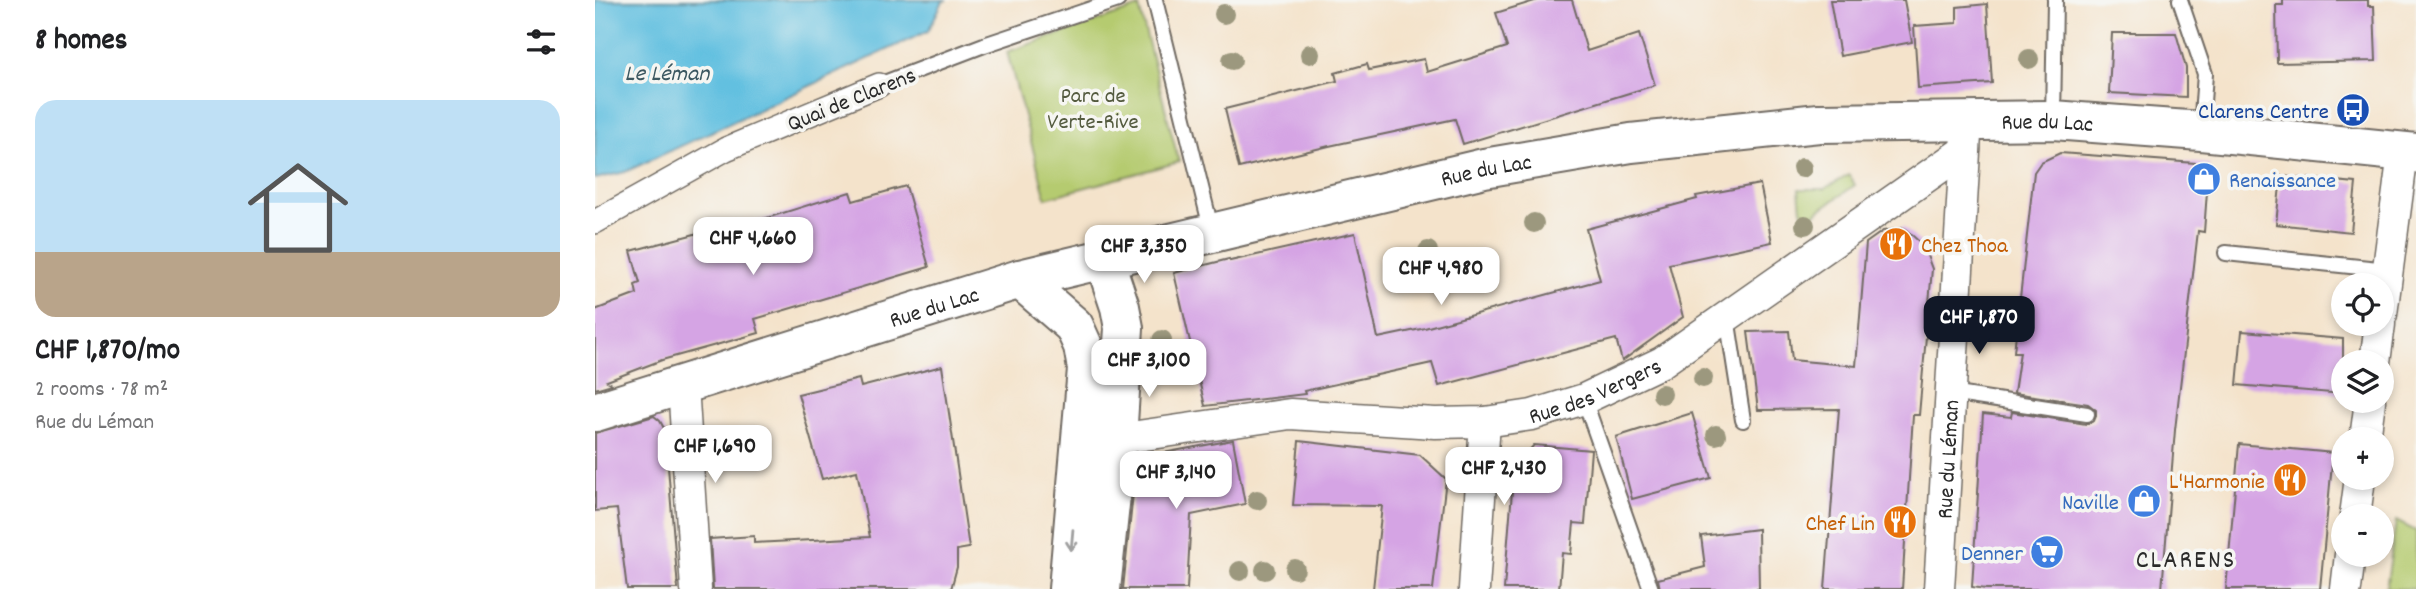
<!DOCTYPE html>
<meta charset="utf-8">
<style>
:root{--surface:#fff;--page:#f6f6f6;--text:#202124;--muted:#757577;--line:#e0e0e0;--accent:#111827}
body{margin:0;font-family:Dekko,sans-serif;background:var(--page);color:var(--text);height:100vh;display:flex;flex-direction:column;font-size:26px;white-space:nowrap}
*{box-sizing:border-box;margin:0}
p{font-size:23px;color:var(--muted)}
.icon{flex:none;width:38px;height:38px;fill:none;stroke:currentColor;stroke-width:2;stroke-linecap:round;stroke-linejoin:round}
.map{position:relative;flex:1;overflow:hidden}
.drawer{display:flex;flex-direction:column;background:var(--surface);width:595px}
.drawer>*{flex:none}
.buttons{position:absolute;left:1736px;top:273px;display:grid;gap:14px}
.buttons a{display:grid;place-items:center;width:63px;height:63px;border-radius:50%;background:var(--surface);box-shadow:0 4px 10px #0003;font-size:35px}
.price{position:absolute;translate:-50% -60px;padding:0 16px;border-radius:14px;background:#fff;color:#222;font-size:23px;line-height:46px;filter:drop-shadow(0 2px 4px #0008)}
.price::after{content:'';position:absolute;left:50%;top:42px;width:21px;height:16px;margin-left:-10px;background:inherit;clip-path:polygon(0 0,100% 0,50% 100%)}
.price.selected{background:var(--accent);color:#fff}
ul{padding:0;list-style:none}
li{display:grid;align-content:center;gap:14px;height:371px;padding:0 35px}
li+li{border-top:2px solid var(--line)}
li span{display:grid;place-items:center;height:217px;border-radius:21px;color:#555}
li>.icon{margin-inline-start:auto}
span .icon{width:126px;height:126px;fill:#fffc;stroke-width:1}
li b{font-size:30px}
h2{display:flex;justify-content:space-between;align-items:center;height:84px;padding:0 35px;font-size:30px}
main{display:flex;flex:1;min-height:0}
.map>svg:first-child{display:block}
.green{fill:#b5cb6f;stroke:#707b4d;stroke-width:2}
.water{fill:#62c0e0;stroke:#467686;stroke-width:2}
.building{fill:#d5a4e4}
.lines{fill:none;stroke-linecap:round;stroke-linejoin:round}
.service-casing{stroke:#716b63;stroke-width:18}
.pedestrian-casing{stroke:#716b63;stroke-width:26}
.minor-casing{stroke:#716b63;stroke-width:33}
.secondary-casing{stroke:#716b63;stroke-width:42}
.primary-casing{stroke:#716b63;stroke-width:42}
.service{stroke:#fff;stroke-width:14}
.pedestrian{stroke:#fff;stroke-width:23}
.minor{stroke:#fff;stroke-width:30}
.secondary{stroke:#fff;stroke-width:38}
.primary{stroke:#fff;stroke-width:38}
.tree{fill:#9c987e}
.oneway{stroke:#a0a0a0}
.labels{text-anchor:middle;stroke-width:7;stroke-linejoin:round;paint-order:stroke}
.park-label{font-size:23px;fill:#545b3f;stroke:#f6f6f2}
.street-label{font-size:23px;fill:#2b2b2b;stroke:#f6f6f2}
.transit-label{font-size:23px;fill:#164399;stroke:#f6f6f2;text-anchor:end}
.shop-label{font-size:23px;fill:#366cbe;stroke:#f6f6f2;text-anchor:end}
.food-label{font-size:23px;fill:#c56008;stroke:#f6f6f2;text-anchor:end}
.water-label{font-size:24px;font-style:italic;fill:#3c5861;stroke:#f6f6f2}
.quarter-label{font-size:26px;letter-spacing:2px;fill:#2b2b2b;stroke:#f6f6f2}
</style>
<main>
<section class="drawer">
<h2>8 homes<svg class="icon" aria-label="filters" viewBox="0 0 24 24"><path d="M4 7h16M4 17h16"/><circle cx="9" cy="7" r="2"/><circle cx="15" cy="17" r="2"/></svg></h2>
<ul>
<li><span style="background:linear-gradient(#bfe0f5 70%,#b9a48a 0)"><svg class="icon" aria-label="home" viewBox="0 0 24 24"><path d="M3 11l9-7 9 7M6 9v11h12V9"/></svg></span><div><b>CHF 1,870/mo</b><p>2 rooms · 78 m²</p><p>Rue du Léman</p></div></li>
</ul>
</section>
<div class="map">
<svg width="1821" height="589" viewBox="0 0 1821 589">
<rect width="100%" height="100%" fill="#f6f6f2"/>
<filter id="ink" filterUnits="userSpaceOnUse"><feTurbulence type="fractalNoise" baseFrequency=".0143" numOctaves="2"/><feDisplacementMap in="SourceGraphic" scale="14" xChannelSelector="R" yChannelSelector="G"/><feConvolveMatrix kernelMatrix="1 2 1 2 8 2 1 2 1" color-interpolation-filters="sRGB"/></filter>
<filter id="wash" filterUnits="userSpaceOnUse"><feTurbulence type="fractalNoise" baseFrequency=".00686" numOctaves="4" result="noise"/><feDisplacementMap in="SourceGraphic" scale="28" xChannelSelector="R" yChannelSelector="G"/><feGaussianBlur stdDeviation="1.57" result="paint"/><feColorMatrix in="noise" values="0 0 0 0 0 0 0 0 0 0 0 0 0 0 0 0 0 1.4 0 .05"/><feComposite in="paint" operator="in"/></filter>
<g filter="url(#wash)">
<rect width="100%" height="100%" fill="#f4e3cb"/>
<!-- green -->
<path class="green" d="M544,7l40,155 -133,36 -39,-146z
M1254,175l6,10 -48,34 -6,-9 -2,-21h25z
M1801,521l20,10v58h-30z"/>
<!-- water -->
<path class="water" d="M0,0h352l-4,1 -15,30 -303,141 -30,7z"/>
<g id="blocks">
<!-- building -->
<path class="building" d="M943,0h34l15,51 52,-17 16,51 -192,59 -8,-25 -126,27 -90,22 -14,-59 112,-28 -2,-8 32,-9 2,6 55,-11 3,13 80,-25 -11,-34z
M1235,0h74l8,42 -72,14z
M1688,0h85v6h6l2,55 -99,2 -1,-58h7z
M1392,4l5,79 -74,5 -4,-62 43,-3v-16z
M1517,33h64l10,35v29l-77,-4z
M1465,153l149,11 -5,68 -6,-1 -23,199 -13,159h-176l-14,-2 11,-173 28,3 1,-5 74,12 8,-3 2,-5v-6l-8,-6 -74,-11 6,-41h-6l20,-180 7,-10z
M1686,176l75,7 -5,49 -75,-8z
M1165,184l12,58 -103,22 14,53 -61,44 -6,-22 -177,47 -7,-23 -128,28 1,3 -100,12 -31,-133 55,-14 1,2 125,-28 23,105 43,-9 179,-49 -14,-51 111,-30 -1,-3z
M311,186l23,81 -174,52 4,14 -97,27 -55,21 5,3 -17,5v-79l42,-16 -2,-9 5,-2 -9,-32 90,-24 1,5 128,-40 3,9z
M1309,228l19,17 9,24 -13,146h-6l-11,174h-77l14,-180 -81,1 -10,-78 41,-1 3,29 64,6 10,-123 17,-12z
M1647,331l101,8v55l-106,-9z
M347,366l27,182 -12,2v17l-6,22h-238l-3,-50 44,-3v7l116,-6 -13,-66 -35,8 -24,-85 61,-15 2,8z
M1097,413l19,65 -79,21 -16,-62z
M59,416l6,5 5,9 13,159h-51l-10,-80 -22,2v-78z
M638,440l12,64 -54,11 -4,74h-64l13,-124 22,-11z
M704,441l121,14 26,24 -13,110h-60l9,-83 -89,-1z
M1644,444l94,9 -13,136h-94z
M939,445l57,5 -6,74 -11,-1 -3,31 -9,-1 -3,36h-55l10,-122z
M1163,529l1,60h-99l-2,-10 47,-12 -4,-31z"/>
</g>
</g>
<g filter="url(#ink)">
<use href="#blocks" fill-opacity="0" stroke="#716b63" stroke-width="2"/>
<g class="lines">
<!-- service casing -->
<g class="service-casing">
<path id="service" d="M560,0l57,232
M1585,0l25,74 -4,56
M284,85l105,-40 134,-45
M1458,119l2,-119
M1631,253l162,17
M1132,317l16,103
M1356,393l136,21
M989,399l67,190"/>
</g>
<!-- pedestrian casing -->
<g class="pedestrian-casing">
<path id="pedestrian" d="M0,222l131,-73 153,-64"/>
</g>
<!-- minor casing -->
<g class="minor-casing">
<g id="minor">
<path d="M1787,314l21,-161"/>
<path d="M1780,362l5,-38"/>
<path d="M88,385l13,204"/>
<path id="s1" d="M522,439l173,-25 145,9 50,-1 47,-7 52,-16 78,-37 303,-212"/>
<path d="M1770,439l5,-38"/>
<path d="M1760,516l5,-38"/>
<path d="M879,589l11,-167"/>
<path id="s2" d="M1344,589l27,-454"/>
<path d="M1751,589l4,-34"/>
</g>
</g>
<!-- secondary casing -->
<g class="secondary-casing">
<path id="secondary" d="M425,279l54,47 9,20 4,23 -19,220
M506,589l16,-150 7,-111 -4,-21 -16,-48"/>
</g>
<!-- primary casing -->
<g class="primary-casing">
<g id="primary">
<path id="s3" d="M0,412l425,-133 464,-111 147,-25 188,-20 234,-3 148,11 215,22"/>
</g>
</g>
<!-- service -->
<use href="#service" class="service"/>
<!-- pedestrian -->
<use href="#pedestrian" class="pedestrian"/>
<!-- minor -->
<use href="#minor" class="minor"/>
<!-- secondary -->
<use href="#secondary" class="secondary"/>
<!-- primary -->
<use href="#primary" class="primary"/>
</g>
<!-- trees -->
<g class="tree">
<circle cx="629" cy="14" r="10"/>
<circle cx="715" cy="54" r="10"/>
<circle cx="1434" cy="59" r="10"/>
<circle cx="637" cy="60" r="10"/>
<circle cx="1207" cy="168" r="10"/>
<circle cx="939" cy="223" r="10"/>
<circle cx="1210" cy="225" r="10"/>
<circle cx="833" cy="251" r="10"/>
<circle cx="567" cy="340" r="10"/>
<circle cx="1108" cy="378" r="10"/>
<circle cx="1067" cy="394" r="10"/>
<circle cx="1121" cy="435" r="10"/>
<circle cx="662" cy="500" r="10"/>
<circle cx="700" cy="569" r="10"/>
<circle cx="670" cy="570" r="10"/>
<circle cx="645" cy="571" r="10"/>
</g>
<!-- one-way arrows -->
<defs><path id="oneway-shaft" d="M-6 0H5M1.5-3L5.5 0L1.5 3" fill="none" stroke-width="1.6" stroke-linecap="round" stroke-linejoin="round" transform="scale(1.75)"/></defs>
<use class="oneway" href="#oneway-shaft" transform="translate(477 540) rotate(95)"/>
</g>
<!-- icons -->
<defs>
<g id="bus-disc" transform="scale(1.75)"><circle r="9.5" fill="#1a4fb4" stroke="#f6f6f2"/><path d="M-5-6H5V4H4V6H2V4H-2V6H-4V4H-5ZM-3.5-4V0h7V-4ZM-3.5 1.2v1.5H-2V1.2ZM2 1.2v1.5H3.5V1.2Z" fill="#fff"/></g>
<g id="shop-disc" transform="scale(1.75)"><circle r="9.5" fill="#3f7fe0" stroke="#f6f6f2"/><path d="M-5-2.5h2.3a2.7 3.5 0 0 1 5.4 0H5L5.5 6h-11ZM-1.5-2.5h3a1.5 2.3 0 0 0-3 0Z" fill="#fff"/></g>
<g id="restaurant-disc" transform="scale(1.75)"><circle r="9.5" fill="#e8710a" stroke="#f6f6f2"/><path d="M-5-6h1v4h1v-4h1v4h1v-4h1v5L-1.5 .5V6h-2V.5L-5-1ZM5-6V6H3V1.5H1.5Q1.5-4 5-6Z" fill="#fff"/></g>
<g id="supermarket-disc" transform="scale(1.75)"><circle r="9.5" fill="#3f7fe0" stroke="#f6f6f2"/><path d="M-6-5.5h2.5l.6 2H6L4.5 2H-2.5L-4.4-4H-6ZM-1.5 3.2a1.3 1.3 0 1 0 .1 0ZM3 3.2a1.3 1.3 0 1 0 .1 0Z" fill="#fff"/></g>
</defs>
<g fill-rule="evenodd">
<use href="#bus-disc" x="1758" y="110"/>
<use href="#shop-disc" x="1609" y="179"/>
<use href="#restaurant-disc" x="1301" y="244"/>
<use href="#restaurant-disc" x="1695" y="480"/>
<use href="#shop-disc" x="1549" y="501"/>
<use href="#restaurant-disc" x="1305" y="522"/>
<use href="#supermarket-disc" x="1452" y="552"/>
</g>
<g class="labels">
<!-- park labels -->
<g class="park-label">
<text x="498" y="102">Parc de<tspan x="498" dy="26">Verte-Rive</tspan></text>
</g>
<!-- street labels -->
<g class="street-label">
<text transform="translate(256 98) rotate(-22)" y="8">Quai de Clarens</text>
<text dy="8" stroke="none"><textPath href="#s3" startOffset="1489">Rue du Lac</textPath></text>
<text dy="8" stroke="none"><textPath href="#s3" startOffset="924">Rue du Lac</textPath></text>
<text dy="8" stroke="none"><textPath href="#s3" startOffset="355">Rue du Lac</textPath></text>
<text dy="8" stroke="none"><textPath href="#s1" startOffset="485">Rue des Vergers</textPath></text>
<text dy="8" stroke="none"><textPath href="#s2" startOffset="130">Rue du Léman</textPath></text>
</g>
<!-- transit labels -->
<g class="transit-label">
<text x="1734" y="118">Clarens Centre</text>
</g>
<!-- shop labels -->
<g class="shop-label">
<text x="1634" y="187" text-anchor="start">Renaissance</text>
<text x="1524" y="509">Naville</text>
<text x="1428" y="560">Denner</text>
</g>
<!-- food labels -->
<g class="food-label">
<text x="1326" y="252" text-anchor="start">Chez Thoa</text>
<text x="1670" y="488">L'Harmonie</text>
<text x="1280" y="530">Chef Lin</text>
</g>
<!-- water labels -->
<g class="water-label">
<text x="72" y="80">Le Léman</text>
</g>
<!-- quarter labels -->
<g class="quarter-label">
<text x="1591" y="567">CLARENS</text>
</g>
</g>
</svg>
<div class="buttons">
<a><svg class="icon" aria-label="locate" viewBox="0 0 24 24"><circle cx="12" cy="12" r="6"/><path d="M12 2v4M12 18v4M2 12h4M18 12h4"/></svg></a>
<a><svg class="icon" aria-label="layers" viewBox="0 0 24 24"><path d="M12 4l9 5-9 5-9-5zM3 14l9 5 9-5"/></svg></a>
<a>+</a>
<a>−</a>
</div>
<b class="price" style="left:158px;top:277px">CHF 4,660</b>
<b class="price" style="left:549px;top:285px">CHF 3,350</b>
<b class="price" style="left:846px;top:307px">CHF 4,980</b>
<b class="price selected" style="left:1384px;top:356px">CHF 1,870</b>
<b class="price" style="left:554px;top:399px">CHF 3,100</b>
<b class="price" style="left:120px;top:485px">CHF 1,690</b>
<b class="price" style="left:909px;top:507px">CHF 2,430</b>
<b class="price" style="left:581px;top:511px">CHF 3,140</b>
</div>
</main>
